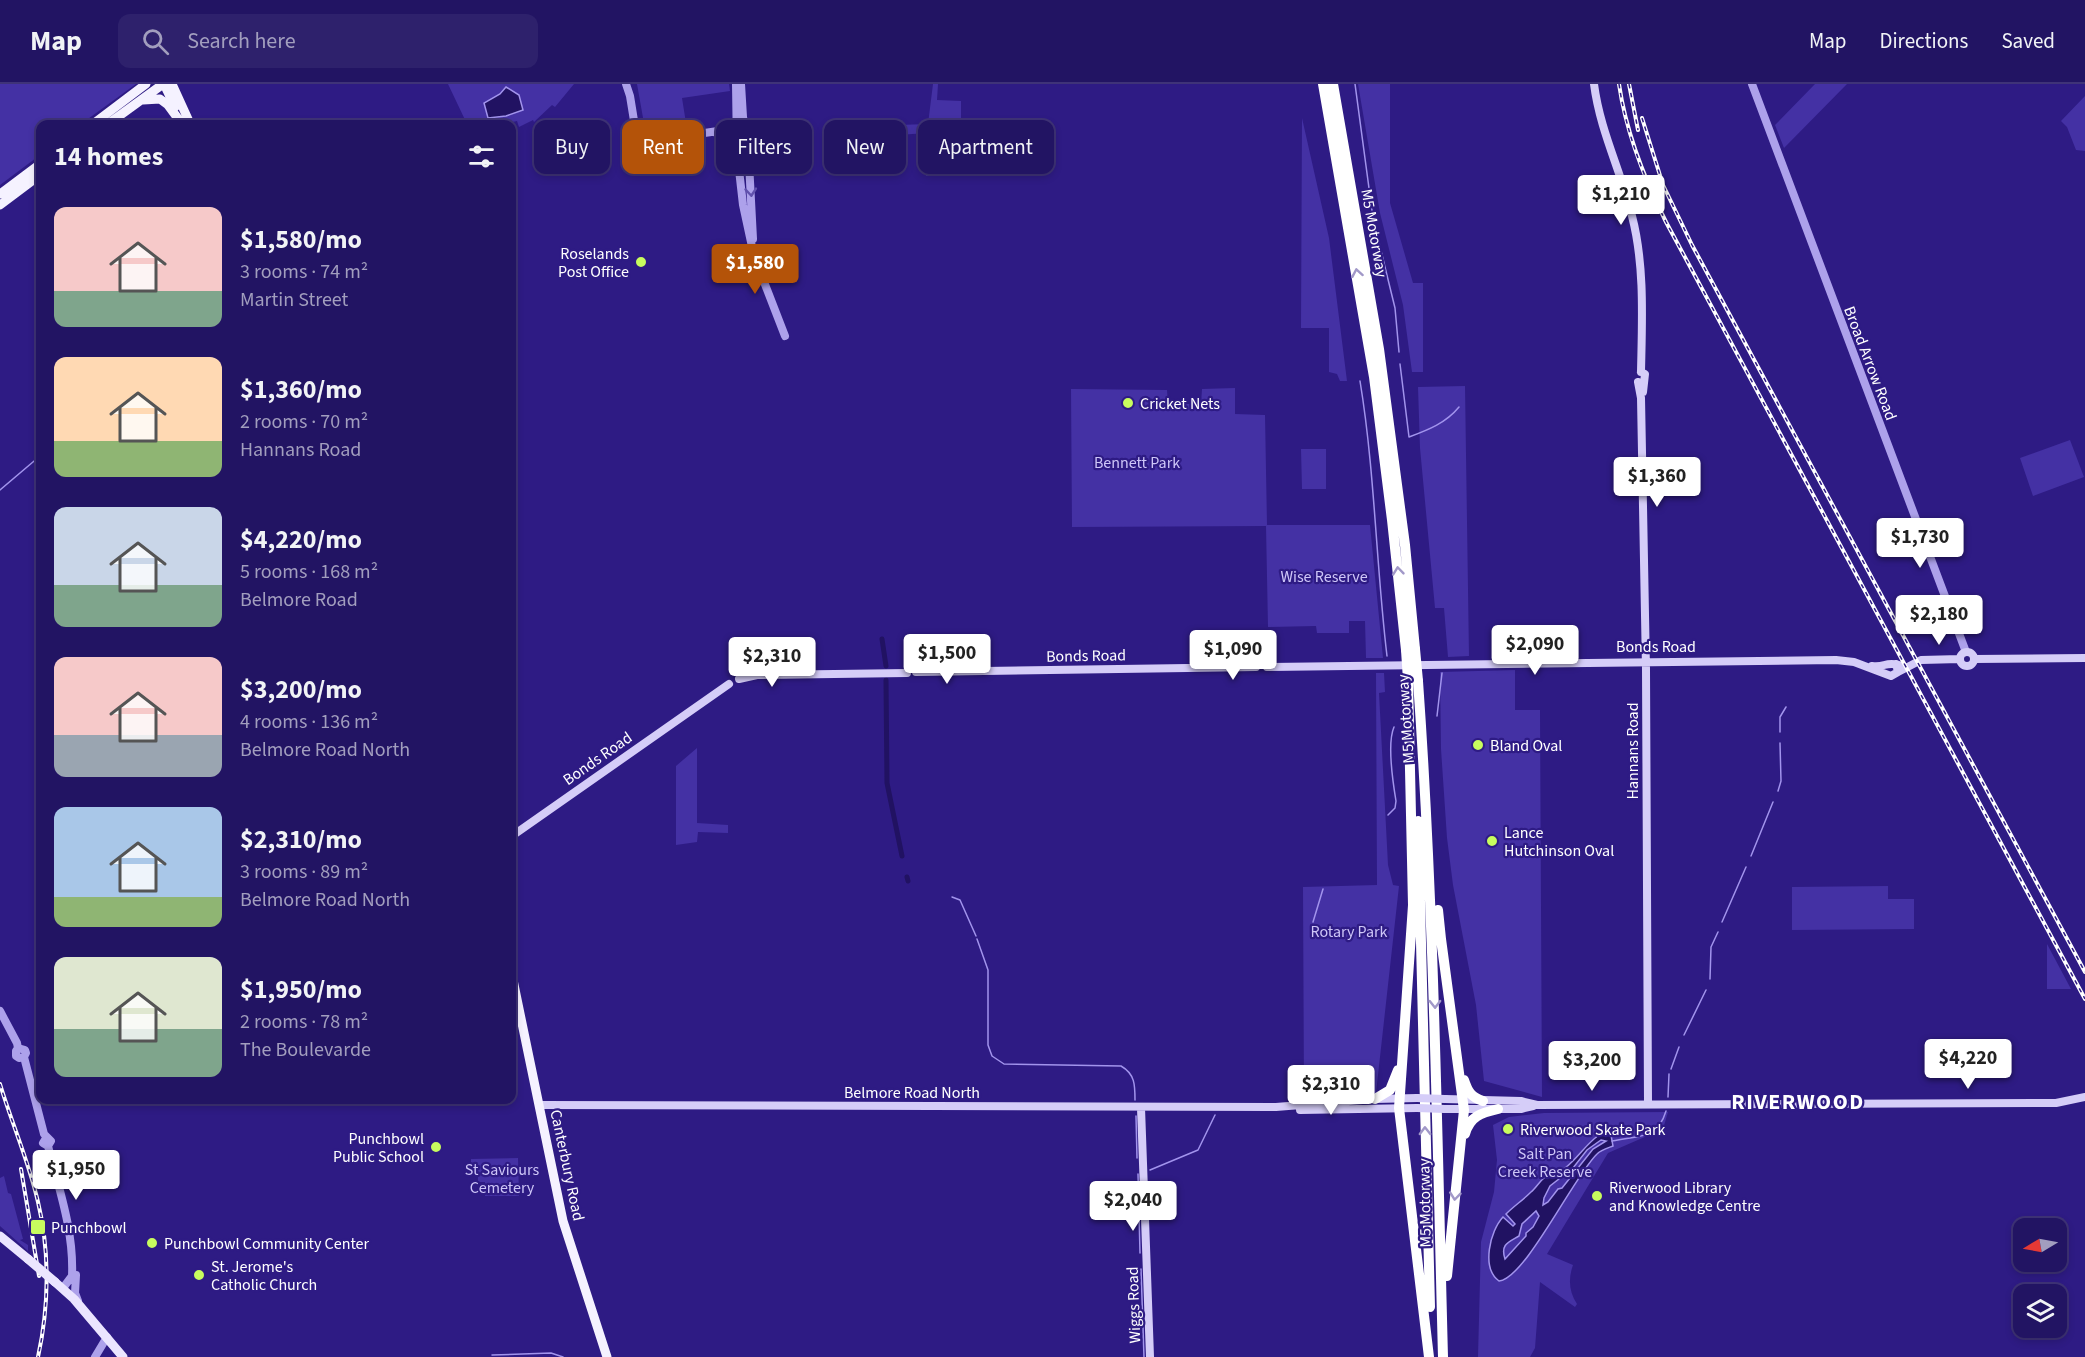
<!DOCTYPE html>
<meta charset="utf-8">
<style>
:root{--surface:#221463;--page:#2e216c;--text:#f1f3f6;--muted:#a29ebe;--line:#3f3378;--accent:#b45309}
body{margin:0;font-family:"Source Sans 3",sans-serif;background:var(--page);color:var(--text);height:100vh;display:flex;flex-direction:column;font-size:22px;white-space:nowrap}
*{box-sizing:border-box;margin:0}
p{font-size:20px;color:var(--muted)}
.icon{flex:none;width:33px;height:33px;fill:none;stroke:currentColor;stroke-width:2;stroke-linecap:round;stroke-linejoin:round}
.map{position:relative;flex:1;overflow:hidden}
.side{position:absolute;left:36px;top:36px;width:480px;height:984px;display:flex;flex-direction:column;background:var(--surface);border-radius:12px;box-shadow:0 3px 9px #0003,0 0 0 2px var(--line)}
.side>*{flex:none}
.banner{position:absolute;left:534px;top:36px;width:570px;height:54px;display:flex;gap:12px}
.needle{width:39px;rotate:260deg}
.fabs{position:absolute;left:2013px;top:1134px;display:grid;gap:12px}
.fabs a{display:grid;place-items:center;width:54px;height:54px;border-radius:12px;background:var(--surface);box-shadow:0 3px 9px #0003,0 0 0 2px var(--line);font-size:30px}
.price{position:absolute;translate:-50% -51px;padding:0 14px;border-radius:6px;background:#fff;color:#222;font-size:20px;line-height:39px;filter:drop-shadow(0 2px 3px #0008)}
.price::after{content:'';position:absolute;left:50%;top:36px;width:18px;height:14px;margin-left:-9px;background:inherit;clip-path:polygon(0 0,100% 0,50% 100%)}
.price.current{background:var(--accent);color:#fff}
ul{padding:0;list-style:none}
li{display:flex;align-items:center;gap:18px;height:150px;padding:0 18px}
li span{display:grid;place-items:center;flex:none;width:168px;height:120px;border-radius:12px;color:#555}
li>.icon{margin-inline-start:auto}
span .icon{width:72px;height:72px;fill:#fffc;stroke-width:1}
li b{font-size:26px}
h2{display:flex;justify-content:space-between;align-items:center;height:72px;padding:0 18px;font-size:26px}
.tag{padding:0 21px;border-radius:12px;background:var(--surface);box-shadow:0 3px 9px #0003,0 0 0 2px var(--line);font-size:21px;line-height:54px}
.tag.current{background:var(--accent);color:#fff}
header{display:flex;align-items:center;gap:36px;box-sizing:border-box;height:84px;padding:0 30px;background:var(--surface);border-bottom:2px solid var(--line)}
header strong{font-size:28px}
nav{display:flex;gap:33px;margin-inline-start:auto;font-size:21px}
.search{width:420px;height:54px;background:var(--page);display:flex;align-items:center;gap:15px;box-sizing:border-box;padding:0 21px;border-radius:12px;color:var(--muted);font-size:22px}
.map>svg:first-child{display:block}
.green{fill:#4431a4}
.water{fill:#211262;stroke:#a294ed;stroke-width:1.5;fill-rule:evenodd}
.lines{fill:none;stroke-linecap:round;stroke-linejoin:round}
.stream{stroke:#a294ed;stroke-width:1.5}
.canal{stroke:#211262;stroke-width:5}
.tertiary{stroke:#ada1eb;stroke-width:8}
.secondary{stroke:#d5cdf8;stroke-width:8}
.primary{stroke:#ebe5ff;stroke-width:9}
.trunk{stroke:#f5f2ff;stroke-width:9}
.motorway{stroke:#fff;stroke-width:10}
.rail-casing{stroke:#fff;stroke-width:4}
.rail{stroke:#2e1b84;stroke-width:1.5;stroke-dasharray:4.5;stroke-linecap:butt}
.secondary-bridge{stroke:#d5cdf8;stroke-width:8}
.primary-bridge{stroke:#ebe5ff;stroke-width:9}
.motorway-bridge{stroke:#fff;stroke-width:10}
.oneway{stroke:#6151ad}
.oneway2{stroke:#a198c8}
.poi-dot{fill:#c8fc5e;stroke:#2e1b84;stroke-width:2}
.labels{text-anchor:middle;stroke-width:4.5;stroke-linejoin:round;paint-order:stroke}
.street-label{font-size:16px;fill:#fff;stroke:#2e1b84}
.poi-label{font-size:16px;fill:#fff;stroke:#2e1b84;text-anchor:start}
.park-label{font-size:16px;fill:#cec6f8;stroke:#2e1b84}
.district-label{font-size:22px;font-weight:bold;letter-spacing:1.5px;fill:#fff;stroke:#2e1b84}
</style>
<header>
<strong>Map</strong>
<div class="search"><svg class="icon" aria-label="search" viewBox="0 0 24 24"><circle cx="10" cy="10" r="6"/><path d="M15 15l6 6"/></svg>Search here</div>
<nav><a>Map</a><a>Directions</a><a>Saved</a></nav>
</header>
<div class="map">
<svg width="2085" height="1273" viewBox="0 0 2085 1273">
<rect width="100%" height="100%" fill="#2e1b84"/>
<!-- green -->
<path class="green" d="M0,0h136l-55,40h-41v31l-40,30z
M448,0h126l-19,23 -3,-2 -18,17 -1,-2 -14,7 -2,-6 -14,3h-36z
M637,0h92l1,7 -48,7 4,25 -41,6z
M933,0h5l-1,16 24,1v75h-35l1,-43 -29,2v-10l30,-1z
M1358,0h32v119l23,80h10v89h-11l-9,-67 -23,-92z
M1815,0h32l-63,64 -9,-23z
M2085,12v55l-9,-1 -9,-23 -6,-6z
M1302,34l27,120 18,143h-7l-3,-7 -8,-2v-44h-28z
M1465,302l4,270 -21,1 -4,-49h-9l-15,-160 -2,-61z
M1235,304v26l30,1 2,110h103l13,133h-17l-1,-37h-16v12h-32l-1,-7 -48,1 -2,-101 -194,1 -1,-138 96,1 1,14h33l1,-15z
M2070,356l14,37 -51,19 -13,-38z
M1301,365h25v40h-24z
M1515,586v40h25l2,387 -58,-16 -8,-76 -23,-120 -6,-47 -6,-89 -1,-77z
M1376,589h8l1,19 -6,1 9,172 5,20 6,1 -23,207 -72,3 -1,-209 74,-2z
M697,664v75l31,2v8l-30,-1 -1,10 -21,3v-79z
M1888,802v13h26v30l-122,1v-43z
M2047,860l24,45h-24z
M1668,1028l-5,17 -55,24 -61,101 26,11c-5,14 -4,27 4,39l-2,3 -35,-25 -5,66 -5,9h-52l3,-115 13,-50 3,-32 -4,-35 16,-8 35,-4z
M518,1074l1,38h-34v-14h-7v-13h-7v-10z
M4,1092l4,17 3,1 12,45 -3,1 8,5v6l-28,-25v-48z"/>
<!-- water -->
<path class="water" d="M506,3l13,8 4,15 -17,6 -18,2 -4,-15 16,-9z
M1599,1051h12l2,11c-5,2 -12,4 -16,8 -23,22 -72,125 -98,127 -18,-13 -9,-50 4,-64l10,9 2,-2 -9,-10c8,-8 17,-14 25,-22 5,-4 8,-10 13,-14 6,-5 15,-5 21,-10 13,-10 20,-23 34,-33zM1601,1056l5,1 -13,8 -31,39 -4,1 -10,13 -5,3 1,-7 6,-12 23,-18 14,-18zM1536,1127l3,5 -6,11 -7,6v3l-21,23c-5,-15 4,-17 14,-23l3,-12z"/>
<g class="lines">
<!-- stream -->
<path class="stream" d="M1355,0l18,134 22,90 4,44
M1400,280l9,73c19,-7 37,-14 50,-30
M1360,297c15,91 16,184 27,275
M0,406l40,-34
M1437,632l5,-43
M1780,648v-15l6,-10
M1778,707l3,-10 -1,-38
M1388,731l7,-7 1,-7c-3,-18 -9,-58 -2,-74
M1751,772l22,-54
M952,813l8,3 16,36
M1313,838l10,-33
M1722,838l24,-55
M977,855l11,31v75l4,11 12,8 117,2c14,8 14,19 14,34
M1710,895l1,-32 7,-15
M1684,951l22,-45
M1671,985l8,-22
M1668,1013l1,-23
M1136,1032l1,42
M1612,1057c25,-6 45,0 54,-30
M1150,1086l48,-20 17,-35
M1138,1090l2,79
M1141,1185l3,88
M492,1271l59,-2 12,4"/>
<!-- canal -->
<path class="canal" d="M882,555l4,27
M886,596l1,103 15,73
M907,793l1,4"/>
<!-- tertiary -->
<path class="tertiary" d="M626,0l4,12 6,37 2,5 6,4 94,-14
M736,0l1,68 6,53 11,51 31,80
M741,0l2,33 5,26 5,96
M1752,0l214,568
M716,49l16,7 4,9
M0,927l17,32 1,5 -2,3v5l3,2 5,-1 2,-4 -1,-3 -7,-2
M24,973l20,77 7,7 -3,5 -5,-3 3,-5
M48,1062c11,43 26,85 24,130l-9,12
M76,1191l-1,18 3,8
M95,1273l12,-20"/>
<!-- secondary -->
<path class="secondary" d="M1594,0c6,47 27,87 38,132 13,50 10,105 9,156
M1641,288l4,2 -2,18
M1638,298l3,16 5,271 2,435
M1960 575a7 7 0 1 1 14 0a7 7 0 1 1-14 0Z
M1974,575l111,-1
M1872,582c13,2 13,-5 27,-1
M1267,583l569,-7 18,2 37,14 7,-4 -2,-8
M916,588l340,-5
M1898,588l23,-12 39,-1
M739,595l18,-4 150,-2
M512,752l217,-152
M1445,1015l76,2 16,4 519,-2 29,-6
M540,1021l736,2 99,-8 42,-1
M1141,1024l9,249
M1445,1025h76l12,-3
M1300,1026l117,-2"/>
<!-- primary -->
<path class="primary" d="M0,1152l28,23
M55,1198l19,17 49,58"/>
<!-- trunk -->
<path class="trunk" d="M164,0l11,23
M172,0l16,35 1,5
M143,16l17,-1 8,6 14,19
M93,40l53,-40
M108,40l55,-40
M0,110l40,-30
M0,121l40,-30
M512,891l51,246 44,136"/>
<!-- motorway -->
<path class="motorway" d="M1323,0l51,293 18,143 14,130
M1333,0l46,265 26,196 10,104
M1408,596l5,225 -14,203 30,249
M1418,597c16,225 19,450 25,676
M1418,737l12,486
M1438,826l3,29 23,171 -17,166
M1464,996c4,12 7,17 19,21
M1375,1015l15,-9 8,-20
M1465,1050c5,-18 16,-21 33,-25"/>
<!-- rail casing -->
<g class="rail-casing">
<path id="rail" d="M1619,0c7,49 25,94 47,138l419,777
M1629,0l9,46
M1642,34l21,67 29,60 393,727
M0,1000c12,40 29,78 38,118 12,50 11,105 0,155
M21,1085l18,107"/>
</g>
<!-- rail -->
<use href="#rail" class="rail"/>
<!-- secondary-bridge -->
<path class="secondary-bridge" d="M1417,1014l28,1
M1417,1024l28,1"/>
<!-- primary-bridge -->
<path class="primary-bridge" d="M28,1175l27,23"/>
<!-- motorway-bridge -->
<path class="motorway-bridge" d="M1415,565l3,32
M1406,566l2,30"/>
</g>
<!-- one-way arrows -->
<defs><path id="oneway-chevron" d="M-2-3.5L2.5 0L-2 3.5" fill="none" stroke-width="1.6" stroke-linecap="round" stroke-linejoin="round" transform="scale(1.5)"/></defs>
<use class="oneway" href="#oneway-chevron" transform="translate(751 108) rotate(85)"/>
<g class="oneway2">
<use href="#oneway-chevron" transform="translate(1357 189) rotate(-100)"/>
<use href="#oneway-chevron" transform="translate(1398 487) rotate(-96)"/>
<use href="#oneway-chevron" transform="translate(1435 920) rotate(89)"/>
<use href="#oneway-chevron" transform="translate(1425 1047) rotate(-91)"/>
<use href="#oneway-chevron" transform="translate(1455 1112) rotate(96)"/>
</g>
<!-- markers -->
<g class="poi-dot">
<circle cx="641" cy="178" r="6"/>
<circle cx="1128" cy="319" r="6"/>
<circle cx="1478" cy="661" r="6"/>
<circle cx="1492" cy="757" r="6"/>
<circle cx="1508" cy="1045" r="6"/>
<circle cx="436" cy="1063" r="6"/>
<circle cx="1597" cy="1112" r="6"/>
<rect x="30" y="1135" width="16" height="16" rx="3"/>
<circle cx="152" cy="1159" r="6"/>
<circle cx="199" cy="1191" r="6"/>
</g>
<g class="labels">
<!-- street labels -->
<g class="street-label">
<text transform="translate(1375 149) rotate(80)" y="6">M5 Motorway</text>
<text transform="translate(1871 279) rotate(69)" y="6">Broad Arrow Road</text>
<text x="1656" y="568">Bonds Road</text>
<text transform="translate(1086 571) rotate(-1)" y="6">Bonds Road</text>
<text transform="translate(1405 635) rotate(-94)" y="6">M5 Motorway</text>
<text transform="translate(1632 667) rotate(-90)" y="6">Hannans Road</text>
<text transform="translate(597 674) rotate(-35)" y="6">Bonds Road</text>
<text x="912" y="1014">Belmore Road North</text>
<text transform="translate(568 1081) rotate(78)" y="6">Canterbury Road</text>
<text transform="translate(1424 1119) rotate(-91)" y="6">M5 Motorway</text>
<text transform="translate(1133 1221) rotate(-92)" y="6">Wiggs Road</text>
</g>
<!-- poi labels -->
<g class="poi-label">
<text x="629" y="175" text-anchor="end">Roselands<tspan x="629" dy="18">Post Office</tspan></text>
<text x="1140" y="325">Cricket Nets</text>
<text x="1490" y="667">Bland Oval</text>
<text x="1504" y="754">Lance<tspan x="1504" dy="18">Hutchinson Oval</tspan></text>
<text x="1520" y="1051">Riverwood Skate Park</text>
<text x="424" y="1060" text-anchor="end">Punchbowl<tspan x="424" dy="18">Public School</tspan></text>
<text x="1609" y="1109">Riverwood Library<tspan x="1609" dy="18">and Knowledge Centre</tspan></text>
<text x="51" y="1149">Punchbowl</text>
<text x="164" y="1165">Punchbowl Community Center</text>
<text x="211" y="1188">St. Jerome's<tspan x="211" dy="18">Catholic Church</tspan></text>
</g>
<!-- park labels -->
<g class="park-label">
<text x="1137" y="384">Bennett Park</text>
<text x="1324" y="498">Wise Reserve</text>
<text x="1349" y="853">Rotary Park</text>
<text x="1545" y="1075">Salt Pan<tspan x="1545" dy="18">Creek Reserve</tspan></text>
<text x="502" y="1091">St Saviours<tspan x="502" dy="18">Cemetery</tspan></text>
</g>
<!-- district labels -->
<g class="district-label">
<text x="1798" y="1025">RIVERWOOD</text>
</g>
</g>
</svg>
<div class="fabs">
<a><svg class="needle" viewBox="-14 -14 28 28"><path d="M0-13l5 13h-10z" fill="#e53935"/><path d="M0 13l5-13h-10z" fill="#a29ebe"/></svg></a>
<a><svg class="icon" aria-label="layers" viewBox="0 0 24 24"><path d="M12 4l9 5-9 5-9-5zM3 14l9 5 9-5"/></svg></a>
</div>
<b class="price" style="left:1621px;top:142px">$1,210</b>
<b class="price current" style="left:755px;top:211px">$1,580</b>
<b class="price" style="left:1657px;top:424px">$1,360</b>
<b class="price" style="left:1920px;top:485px">$1,730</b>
<b class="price" style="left:1939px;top:562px">$2,180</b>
<b class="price" style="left:1535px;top:592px">$2,090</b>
<b class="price" style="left:1233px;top:597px">$1,090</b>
<b class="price" style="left:947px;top:601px">$1,500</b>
<b class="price" style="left:772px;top:604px">$2,310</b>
<b class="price" style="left:1968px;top:1006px">$4,220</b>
<b class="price" style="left:1592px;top:1008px">$3,200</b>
<b class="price" style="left:1331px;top:1032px">$2,310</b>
<b class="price" style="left:76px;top:1117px">$1,950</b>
<b class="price" style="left:1133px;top:1148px">$2,040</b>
<div class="banner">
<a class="tag">Buy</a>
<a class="tag current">Rent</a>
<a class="tag">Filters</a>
<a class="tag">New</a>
<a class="tag">Apartment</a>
</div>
<section class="side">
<h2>14 homes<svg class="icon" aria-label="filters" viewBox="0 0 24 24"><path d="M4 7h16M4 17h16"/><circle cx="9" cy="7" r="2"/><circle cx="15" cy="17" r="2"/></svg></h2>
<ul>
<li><span style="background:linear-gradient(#f6c9c9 70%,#7fa58c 0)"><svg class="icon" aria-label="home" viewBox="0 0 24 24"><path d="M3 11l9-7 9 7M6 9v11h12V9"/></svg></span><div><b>$1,580/mo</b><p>3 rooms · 74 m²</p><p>Martin Street</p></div></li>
<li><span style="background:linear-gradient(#ffd9b3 70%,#8fb573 0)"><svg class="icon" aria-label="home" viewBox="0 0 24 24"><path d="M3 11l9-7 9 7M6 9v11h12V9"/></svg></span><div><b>$1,360/mo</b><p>2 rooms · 70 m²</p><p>Hannans Road</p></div></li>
<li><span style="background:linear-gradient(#c9d6e8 65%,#7fa58c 0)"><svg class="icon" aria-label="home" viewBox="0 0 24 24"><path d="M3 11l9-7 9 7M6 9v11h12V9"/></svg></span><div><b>$4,220/mo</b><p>5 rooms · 168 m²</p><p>Belmore Road</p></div></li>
<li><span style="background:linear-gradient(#f6c9c9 65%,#9aa5b1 0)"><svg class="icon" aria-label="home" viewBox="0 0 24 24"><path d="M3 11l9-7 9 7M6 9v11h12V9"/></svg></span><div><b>$3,200/mo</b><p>4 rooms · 136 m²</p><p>Belmore Road North</p></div></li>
<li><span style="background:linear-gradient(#a9c7e8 75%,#8fb573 0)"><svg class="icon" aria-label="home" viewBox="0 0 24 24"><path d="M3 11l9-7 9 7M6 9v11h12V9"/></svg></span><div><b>$2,310/mo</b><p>3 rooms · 89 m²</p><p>Belmore Road North</p></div></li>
<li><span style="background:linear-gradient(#dfe7d0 60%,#7fa58c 0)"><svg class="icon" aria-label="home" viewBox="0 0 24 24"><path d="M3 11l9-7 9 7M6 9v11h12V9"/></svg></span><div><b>$1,950/mo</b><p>2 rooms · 78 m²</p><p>The Boulevarde</p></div></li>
</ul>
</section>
</div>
